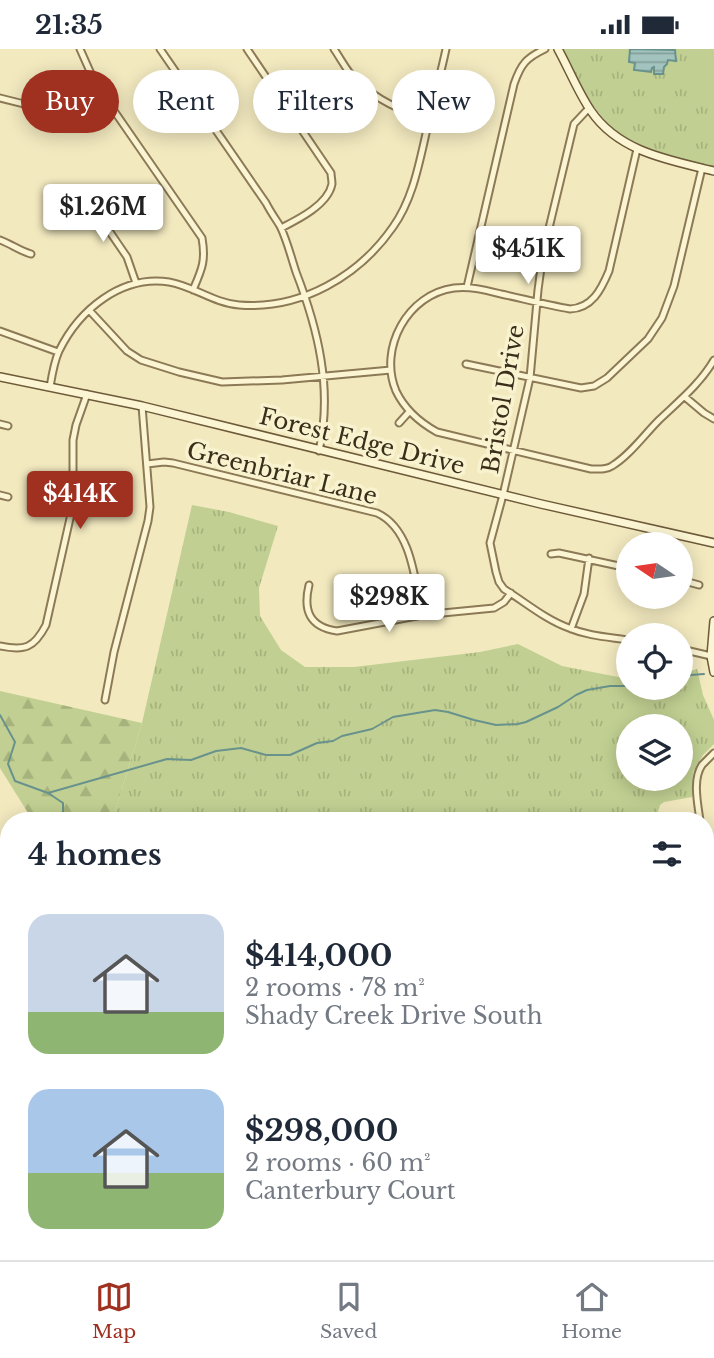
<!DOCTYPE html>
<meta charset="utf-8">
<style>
:root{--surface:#fff;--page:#f6f6f7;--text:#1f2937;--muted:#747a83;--line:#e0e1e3;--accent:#a03020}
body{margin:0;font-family:"Libre Baskerville",serif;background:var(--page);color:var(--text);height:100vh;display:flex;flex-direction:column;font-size:26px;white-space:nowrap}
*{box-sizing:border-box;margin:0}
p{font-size:23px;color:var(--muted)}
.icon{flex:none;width:38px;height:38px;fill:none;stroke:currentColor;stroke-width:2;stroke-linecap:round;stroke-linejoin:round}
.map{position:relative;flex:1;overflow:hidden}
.sheet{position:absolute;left:0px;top:763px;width:714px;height:448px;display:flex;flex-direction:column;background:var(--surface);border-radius:28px 28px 0 0;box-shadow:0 4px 18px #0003}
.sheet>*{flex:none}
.guide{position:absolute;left:21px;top:21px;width:672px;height:63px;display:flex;gap:14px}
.needle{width:46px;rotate:283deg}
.fabs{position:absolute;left:616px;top:483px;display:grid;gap:14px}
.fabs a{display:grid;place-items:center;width:77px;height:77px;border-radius:50%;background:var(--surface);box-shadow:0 4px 18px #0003;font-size:35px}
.price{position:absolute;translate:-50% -60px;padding:0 16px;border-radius:7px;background:#fff;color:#222;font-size:23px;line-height:46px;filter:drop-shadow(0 2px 4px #0008)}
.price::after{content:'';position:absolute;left:50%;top:42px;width:21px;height:16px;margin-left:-10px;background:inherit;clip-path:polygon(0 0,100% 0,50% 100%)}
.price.current{background:var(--accent);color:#fff}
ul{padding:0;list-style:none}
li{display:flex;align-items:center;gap:21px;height:175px;padding:0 28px}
li span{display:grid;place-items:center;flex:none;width:196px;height:140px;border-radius:21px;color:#555}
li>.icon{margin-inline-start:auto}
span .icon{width:84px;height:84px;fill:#fffc;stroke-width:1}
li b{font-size:30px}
h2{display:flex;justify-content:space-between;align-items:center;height:84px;padding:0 28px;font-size:30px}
.pill{padding:0 24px;border-radius:32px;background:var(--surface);box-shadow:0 4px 18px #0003;font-size:24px;line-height:63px}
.pill.current{background:var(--accent);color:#fff}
.status{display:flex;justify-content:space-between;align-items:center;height:49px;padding:0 35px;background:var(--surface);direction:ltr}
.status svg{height:19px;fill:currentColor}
.tab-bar{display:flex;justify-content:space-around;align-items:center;height:98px;border-top:2px solid var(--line);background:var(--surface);font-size:19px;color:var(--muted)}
.tab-bar a{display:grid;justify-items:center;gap:4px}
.tab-bar .current{color:var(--accent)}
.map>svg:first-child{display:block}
.grass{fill:url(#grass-tufts);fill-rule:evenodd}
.forest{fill:url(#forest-firs)}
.pitch{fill:#c1d092}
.water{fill:url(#water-rules);stroke:#69928d;stroke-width:2}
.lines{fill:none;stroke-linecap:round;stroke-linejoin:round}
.stream{stroke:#69928d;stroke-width:2}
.river{stroke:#a2c3be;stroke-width:9}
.street-casing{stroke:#8c7a56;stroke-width:9}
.secondary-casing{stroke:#6d5a39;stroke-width:10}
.primary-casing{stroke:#59462a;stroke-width:11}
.street{stroke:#fcf5d3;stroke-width:5}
.secondary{stroke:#fcf5d3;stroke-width:7}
.primary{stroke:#f8e693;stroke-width:8}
.labels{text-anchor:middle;stroke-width:7;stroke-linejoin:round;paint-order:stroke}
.street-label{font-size:23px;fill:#3a2e1b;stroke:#f8f2cf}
</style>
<div class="status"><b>21:35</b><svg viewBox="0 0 49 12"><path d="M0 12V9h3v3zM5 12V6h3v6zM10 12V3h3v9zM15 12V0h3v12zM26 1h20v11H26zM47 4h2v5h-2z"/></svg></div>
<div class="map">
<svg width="714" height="1211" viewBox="0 0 714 1211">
<defs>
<pattern id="grass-tufts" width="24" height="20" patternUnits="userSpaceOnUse" patternTransform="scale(1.75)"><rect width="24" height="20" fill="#c1d092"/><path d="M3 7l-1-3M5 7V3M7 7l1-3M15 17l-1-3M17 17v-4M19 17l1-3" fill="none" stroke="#a7b37d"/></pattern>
<pattern id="forest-firs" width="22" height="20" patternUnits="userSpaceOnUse" patternTransform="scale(1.75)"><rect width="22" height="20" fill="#c1d092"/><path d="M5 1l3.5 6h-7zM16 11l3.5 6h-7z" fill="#a7b37d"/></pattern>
<pattern id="water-rules" width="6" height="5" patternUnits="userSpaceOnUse" patternTransform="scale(1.75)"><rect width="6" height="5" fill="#a2c3be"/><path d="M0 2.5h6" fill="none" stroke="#859f9a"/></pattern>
</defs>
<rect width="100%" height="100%" fill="#f2e9bf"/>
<!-- grass -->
<path class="grass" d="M563,0h151v117c-20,-4 -40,-8 -59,-14 -52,-15 -70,-59 -92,-103z
M192,456l37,7 49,14 -19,62 1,28 21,34 24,17h49l126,-15 38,-8 44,22 56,11h10v11h53v-14l16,-5 6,26 11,25v24l-11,11 -10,17 -1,25 -28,5 -4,3 -5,16h-543l30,-98zM628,677h53v53h-53z
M705,965l9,2v197l-9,8z
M617,1202h56l-10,9h-53z"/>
<!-- forest -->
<path class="forest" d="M0,642l142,32 -30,98h-79l-33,-53z"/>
<!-- pitch -->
<path class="pitch" d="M691,7l23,5v26l-29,-7z"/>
<!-- water -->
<path class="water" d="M630,0l45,1 1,11 -8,-1 -1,4 -3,3 -1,7h-9v-7l-2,1 -1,4 -17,-2 1,-7 -6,-1z"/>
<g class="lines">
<!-- stream -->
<path class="stream" d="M681,629l10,-3 13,-1
M637,639h3
M0,666l15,27 -7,22 7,17 33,12 15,10v18
M48,744l119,-34 24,1 25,-9 25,-3 25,7h24l27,-12 16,-2 9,-5 30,-7 21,-12 42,-7 13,2 26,8 22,5 22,-1 8,-2 32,-15 18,-12 11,-5 23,-4h18"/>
<!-- river -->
<path class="river" d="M0,1004l3,1 6,-1"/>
<!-- street casing -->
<g class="street-casing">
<path id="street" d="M80,0l12,27 18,29 92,133c4,23 0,31 -9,52
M160,0l106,154c4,8 9,15 14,23 7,14 11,31 16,46 22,57 37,117 23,179
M247,0l84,124c0,3 1,7 1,11 -4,21 -35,36 -51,44
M334,0c7,10 13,23 22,31 21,20 46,32 73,38
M0,49l28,7 27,11 23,5 13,-5 19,-11
M589,59l-15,16 -31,129 -5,37 -8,88 -27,117 -13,48 6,29 3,10 5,7c21,13 42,31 65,39 19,8 39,9 59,12
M637,100l-28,122c-8,19 -17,37 -39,38 -23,-4 -46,-10 -69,-15 -16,-4 -31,-8 -47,-6 -46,6 -76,60 -58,103 9,19 23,31 41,41l154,37c8,0 15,1 21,-3 18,-11 32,-31 47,-46 20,-19 41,-36 55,-60
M86,148l41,60 9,26
M0,191c11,4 20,11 31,14
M467,238l47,-203c7,-20 12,-26 31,-35
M89,261l38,41 14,9 38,12 43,10 60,-2 109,-10
M0,282l58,21
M466,315l115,24 13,-2 13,-8 41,-39 14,-21 12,-32 28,-118
M50,338c2,-12 4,-25 9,-36 20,-41 62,-76 110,-69 24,4 45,21 70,23 62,5 120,-29 154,-78 22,-31 27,-70 36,-106 5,-24 12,-48 17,-72
M685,348l19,16 10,6
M399,374l10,-11
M0,375l8,2
M147,415l17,-2 9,1 204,50c35,16 38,68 45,102
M0,446l8,2
M551,505l8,-1 69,15
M681,531l18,5
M309,536c-6,25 0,42 28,46l85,-16 72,-7 10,-6 7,-9
M571,580l13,-35 5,-36
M0,597c25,5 34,2 46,-21l27,-120v-65l3,-15 11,-31
M681,600l30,7
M105,651l9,-48 34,-131 2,-14 -8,-101
M700,772c-2,-17 -8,-41 2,-56 4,-4 8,-8 12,-12
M705,921l9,2
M0,1112l9,-34
M0,1133l9,3
M90,1202l5,9
M200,1202c15,4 26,6 40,0
M569,1202l10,9
M0,1207l24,-4
M578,1209l10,2
M325,1211l8,-9
M418,1211l12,-9"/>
</g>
<!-- secondary casing -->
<g class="secondary-casing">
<path id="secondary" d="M558,0c11,20 20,43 33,62 28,41 78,49 123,60
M0,328l142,29 399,98 173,39
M714,572l-3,35 3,16"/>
</g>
<!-- primary casing -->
<g class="primary-casing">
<path id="primary" d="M705,1194l9,-9
M688,1211l9,-9
M709,1211l5,-5"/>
</g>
<!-- street -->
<use href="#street" class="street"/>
<!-- secondary -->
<use href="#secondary" class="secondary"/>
<!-- primary -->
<use href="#primary" class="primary"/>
</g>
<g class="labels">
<!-- street labels -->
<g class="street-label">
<text transform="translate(503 350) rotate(-80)" y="8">Bristol Drive</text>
<text transform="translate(362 392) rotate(14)" y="8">Forest Edge Drive</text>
<text transform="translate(282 424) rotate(14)" y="8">Greenbriar Lane</text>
</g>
</g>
</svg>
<div class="fabs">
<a><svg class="needle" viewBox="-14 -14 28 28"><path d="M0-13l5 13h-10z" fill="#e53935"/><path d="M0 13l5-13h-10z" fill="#747a83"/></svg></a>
<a><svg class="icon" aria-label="locate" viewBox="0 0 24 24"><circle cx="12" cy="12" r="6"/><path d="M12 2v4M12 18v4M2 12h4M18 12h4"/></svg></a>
<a><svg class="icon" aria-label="layers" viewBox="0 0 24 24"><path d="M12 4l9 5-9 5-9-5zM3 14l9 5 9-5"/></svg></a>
</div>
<b class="price" style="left:103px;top:195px">$1.26M</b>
<b class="price" style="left:528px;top:237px">$451K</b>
<b class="price current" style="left:80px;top:482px">$414K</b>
<b class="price" style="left:389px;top:585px">$298K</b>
<div class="guide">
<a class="pill current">Buy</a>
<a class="pill">Rent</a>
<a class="pill">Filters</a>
<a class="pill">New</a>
</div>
<section class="sheet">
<h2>4 homes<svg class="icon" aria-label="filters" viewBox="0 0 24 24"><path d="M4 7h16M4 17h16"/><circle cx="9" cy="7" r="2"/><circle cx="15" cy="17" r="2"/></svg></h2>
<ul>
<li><span style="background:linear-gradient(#c9d6e8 70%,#8fb573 0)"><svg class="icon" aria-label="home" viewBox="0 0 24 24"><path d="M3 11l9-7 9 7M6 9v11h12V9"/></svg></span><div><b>$414,000</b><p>2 rooms · 78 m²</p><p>Shady Creek Drive South</p></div></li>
<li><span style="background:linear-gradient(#a9c7e8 60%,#8fb573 0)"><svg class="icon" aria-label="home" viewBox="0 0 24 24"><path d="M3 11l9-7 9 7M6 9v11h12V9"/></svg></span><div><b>$298,000</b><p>2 rooms · 60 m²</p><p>Canterbury Court</p></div></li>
</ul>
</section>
</div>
<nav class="tab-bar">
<a class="current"><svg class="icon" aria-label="map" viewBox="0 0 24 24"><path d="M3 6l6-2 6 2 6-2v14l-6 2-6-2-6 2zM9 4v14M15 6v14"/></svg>Map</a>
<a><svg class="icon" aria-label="saved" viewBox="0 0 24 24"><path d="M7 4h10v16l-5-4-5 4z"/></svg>Saved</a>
<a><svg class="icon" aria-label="home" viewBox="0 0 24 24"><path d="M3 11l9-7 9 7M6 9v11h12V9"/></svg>Home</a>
</nav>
